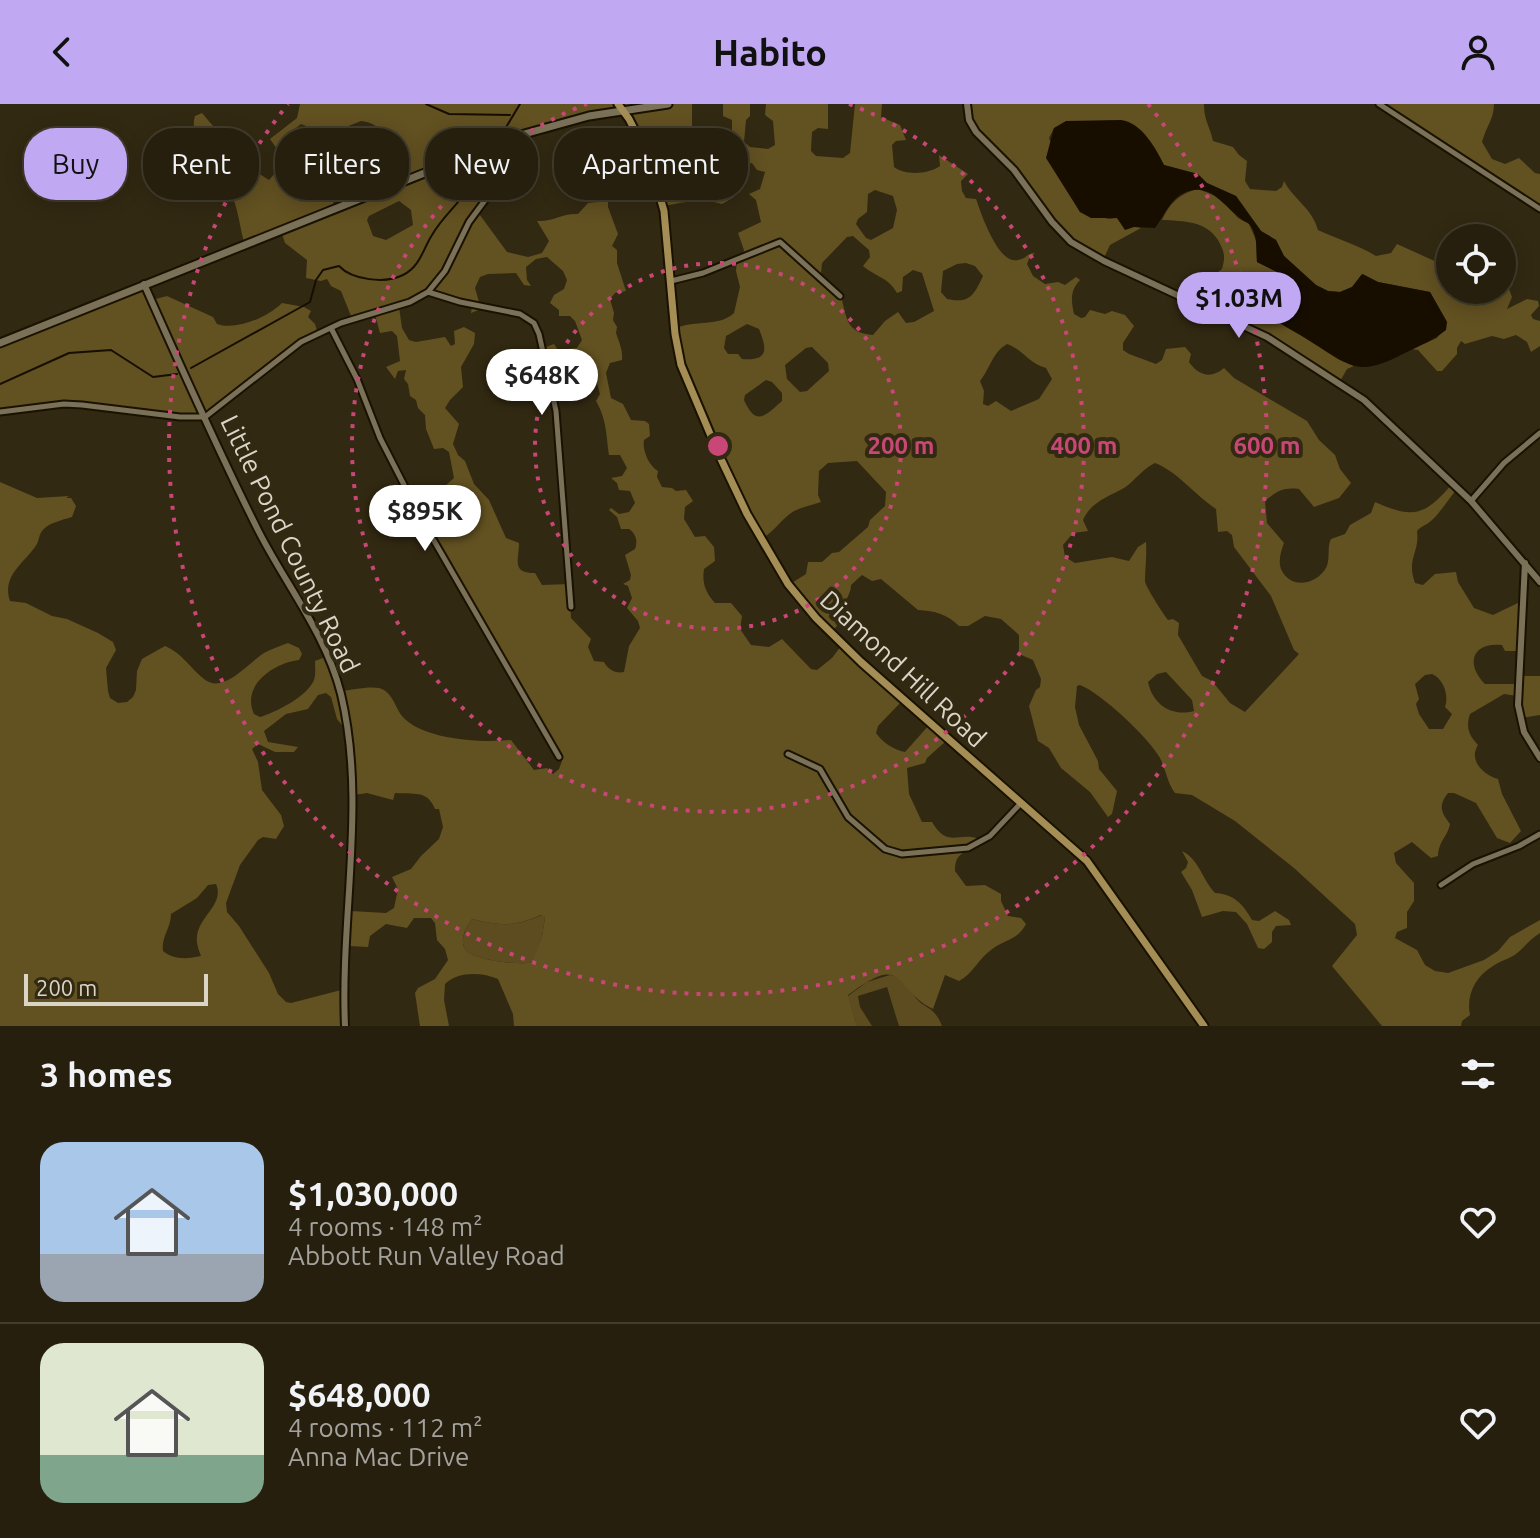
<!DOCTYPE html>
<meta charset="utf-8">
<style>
:root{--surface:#261f0e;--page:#2e2717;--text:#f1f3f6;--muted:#a4a29e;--line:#423d2e;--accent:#c1a8f3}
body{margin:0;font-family:Ubuntu,sans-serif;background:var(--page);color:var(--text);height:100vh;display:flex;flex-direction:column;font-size:30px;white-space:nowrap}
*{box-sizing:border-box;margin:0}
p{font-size:26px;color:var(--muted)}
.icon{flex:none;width:44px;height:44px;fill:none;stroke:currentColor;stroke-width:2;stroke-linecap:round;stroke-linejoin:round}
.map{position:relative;height:922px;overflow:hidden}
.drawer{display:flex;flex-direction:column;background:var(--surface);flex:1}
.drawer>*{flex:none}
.hud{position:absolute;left:24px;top:24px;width:800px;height:72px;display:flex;gap:16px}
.fabs{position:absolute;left:1436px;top:120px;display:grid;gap:16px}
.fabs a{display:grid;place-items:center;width:80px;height:80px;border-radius:50%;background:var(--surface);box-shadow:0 4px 20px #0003,0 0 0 2px var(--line);font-size:40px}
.scale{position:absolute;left:24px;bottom:20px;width:184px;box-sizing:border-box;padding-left:8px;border:4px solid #dbd5c7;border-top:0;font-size:22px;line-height:28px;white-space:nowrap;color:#dbd5c7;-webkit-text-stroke:6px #322912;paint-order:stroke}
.price{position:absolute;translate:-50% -68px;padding:0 18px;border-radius:28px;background:#fff;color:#222;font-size:26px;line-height:52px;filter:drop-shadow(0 2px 4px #0008)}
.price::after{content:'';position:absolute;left:50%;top:48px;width:24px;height:18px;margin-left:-12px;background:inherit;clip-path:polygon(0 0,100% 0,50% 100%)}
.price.on{background:var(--accent);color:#111}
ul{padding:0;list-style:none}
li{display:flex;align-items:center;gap:24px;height:200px;padding:0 40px}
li+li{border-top:2px solid var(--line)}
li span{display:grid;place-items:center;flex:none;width:224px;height:160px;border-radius:24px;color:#555}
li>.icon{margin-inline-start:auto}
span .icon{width:96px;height:96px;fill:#fffc;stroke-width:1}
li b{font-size:34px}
h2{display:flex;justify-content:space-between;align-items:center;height:96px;padding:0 40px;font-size:34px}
.pill{padding:0 28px;border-radius:32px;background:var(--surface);box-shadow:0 4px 20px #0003,0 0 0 2px var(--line);font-size:28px;line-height:72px}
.pill.on{background:var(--accent);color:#111}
header{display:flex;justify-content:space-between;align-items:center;height:104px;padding:0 40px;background:var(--accent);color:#111;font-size:36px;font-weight:700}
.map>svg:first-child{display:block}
.green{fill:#5d4c20}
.forest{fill:#625121;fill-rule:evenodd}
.water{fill:#170e00}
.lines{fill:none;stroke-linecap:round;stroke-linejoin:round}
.stream{stroke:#170e00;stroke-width:2}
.minor-casing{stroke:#1a1200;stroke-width:9}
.tertiary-casing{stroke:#1a1200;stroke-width:10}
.secondary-casing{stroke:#1a1200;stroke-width:11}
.primary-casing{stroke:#1a1200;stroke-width:11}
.minor{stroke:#7b7158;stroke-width:5}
.tertiary{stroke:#7b7158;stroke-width:6}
.secondary{stroke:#7b7158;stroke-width:7}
.primary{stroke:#a48e56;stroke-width:7}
.ring{fill:none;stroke:#c84776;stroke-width:4;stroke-dasharray:4 8}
.labels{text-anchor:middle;stroke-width:8;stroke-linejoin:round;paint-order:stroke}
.street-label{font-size:26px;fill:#dbd5c7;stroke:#322912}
.centre{fill:#c84776;stroke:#322912;stroke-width:4}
.ring-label{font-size:24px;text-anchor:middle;font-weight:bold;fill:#c84776;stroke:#322912;stroke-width:8;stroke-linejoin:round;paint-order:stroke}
</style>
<header><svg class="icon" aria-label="back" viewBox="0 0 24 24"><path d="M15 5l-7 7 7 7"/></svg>Habito<svg class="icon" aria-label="person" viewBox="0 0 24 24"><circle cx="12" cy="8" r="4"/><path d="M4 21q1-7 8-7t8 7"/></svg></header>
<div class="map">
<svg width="1540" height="922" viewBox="0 0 1540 922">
<rect width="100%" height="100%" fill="#322912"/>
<!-- green -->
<path class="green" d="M542,811l3,2 -3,20 -9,25c-11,4 -62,-2 -68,-13 -6,-10 2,-22 7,-30 29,7 42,8 70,-4z
M890,871c13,2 18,12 25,22 10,13 19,8 27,29h-43l-12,-39 -29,9 2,11 12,19h-15l-9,-30 19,-14z"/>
<!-- forest -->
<path class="forest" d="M300,0h392v30l2,6 31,3 7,-3v-20l-9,-4v-12h27v12l-4,4 -2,22 6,5 18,2 7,-4 -2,-24 -8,-6 1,-11h62v25l-10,-1 -6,4 -1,19 5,5 27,2 7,-5 5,-49h27l-1,13 19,8 6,15 -10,1 -4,4 2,22c12,9 35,7 46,-1l-1,-11 29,19 -7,7 1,10 4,7 10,1c5,14 22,66 42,61 8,-1 9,-7 17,-7l-6,6 -2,5 6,12 12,8 13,-2 7,3 11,-8 4,3c-10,11 -9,20 -6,34l7,4 4,-1 5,-7 15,4 7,-3 13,4 9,11 -11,17v7l6,4 27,10 6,-4 4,-11 19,-2 6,7 -2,8c10,14 22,17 35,6l10,10 73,43 12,19 16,15 5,14 11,14 -12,15 -25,9 -15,-18c-16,-2 -22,2 -34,12l2,22 17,20c-3,8 -6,18 -3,26 9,20 32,16 43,2 8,-10 2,-22 7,-32l14,-5 5,-9 21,-12 4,-11c38,17 50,14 77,-18l5,5c-9,10 -18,27 -30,35 -4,2 -8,4 -10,7 3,22 -11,27 -2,52l8,2 12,-11 21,-2 2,10 16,26 19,7 29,-14 -3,50h-14l-3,-6c-30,-3 -37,19 -17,39h33l2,-8h20v39l-20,3 -3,-22 -13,-2 -34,20c-4,12 -2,21 8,31 -10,16 6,30 20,34l4,15 19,37 -11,12 -13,-5 -21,-35 -22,-10h-6c-10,13 -7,19 2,31 -3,14 -11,16 -12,32l-7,2 -19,-16 -18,11 2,10 18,20v18l-7,11v16l-10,4 -2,6 22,12 8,15 10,6 13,2 36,-13 14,-9 12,-14 30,-17v13c-10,6 -15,14 -24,21 -7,5 -16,7 -23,12 -18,11 -27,29 -23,49l-8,6 -1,5h-79l-50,-60 25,-31 -2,-11 -61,-56 -59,-47 -43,-26 -17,-2c-8,-10 -9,-24 -15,-35 -11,-20 -59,-65 -80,-73l-3,1 -2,21 4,18 19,36 1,8 18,22 -5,23 -4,3 -18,-25 -29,-24 -12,-20 -11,-7 -9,-35 7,-16 4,-3 1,-8 -8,-19 -14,-6v-19l-18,-16 -16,-3 -17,10h-9c-12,-12 -24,-15 -41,-16l-37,-31 -9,2 -10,-6 -11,10c0,12 -11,17 -1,28l-20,20 -40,-49 16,-10 2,-12h14l10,-9 7,-1 29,-25 2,-7 15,-14 1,-14 -29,-31 -29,2 -9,8 -1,24 3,7c-9,3 -19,5 -27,9 -12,7 -19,20 -31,27l-26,-47 2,-4 -56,-122 -7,-37c19,-8 43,-1 58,-15l6,-26 -4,-16 1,-11 5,-2 2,-8 -6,-17 23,-11 -5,-22 -7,-6 11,-5 5,-17 -8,-2 -5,-7 -17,3 -7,-14 -25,1 -8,6 1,18 4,7 27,-3 3,12 4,4 -12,7c-16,-6 -40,-2 -57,2l-9,-29 -34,-67 -104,27 1,20 -42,54 30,41 21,5 14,-4 7,-12 -12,-20c16,1 25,-8 41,-7l10,-11 20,-2v6l10,27 -6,12 5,4v13l9,28 -11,2 -5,6 4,14 -1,7 4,7 -1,6c3,9 7,17 6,27l-12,3 -4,10 5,25 12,6 8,16 14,1 4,3 1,12 -6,4c-2,10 5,26 14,31l-1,6 5,10 10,1 4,3 10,-1 7,11 -8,6 -1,12 11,18 10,-1 9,11 1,14 -11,8c-2,14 1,23 11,34h16l11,13 -2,13 11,16 18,2 13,-8 29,30 6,1 15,-12 9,-12 62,54 -25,26 -2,7c6,9 18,17 29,19l25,-28 16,17 -19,17 -2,5 -18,5 2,26 13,28h10c16,27 26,9 48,17l-5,10c-13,3 -20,6 -20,22l11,15 19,-1 16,9v7l7,15 13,2 5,6c-9,17 -21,15 -35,26 -13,9 -18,24 -32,31l-14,-6 -12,34c-42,-21 -26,-58 -85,-14l9,31h-343l-1,-12 -15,-35c-16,-7 -40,-8 -53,5l-1,16 5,26h-29l-5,-33 3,-5 17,-9 13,-19 -3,-11 -8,-9 -2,-17 -4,-5h-17l-7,10 -21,-4 -16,12 -2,11 -19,-1 1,-32 1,-3 35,2 8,-5 4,-19 -6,-12 19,-8 10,-13 18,-17 4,-12 -4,-18h-4c-8,-20 -22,-14 -40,-16l-2,7 -26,-7 -13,2 -8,-65 -9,-11 -6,-22 -5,-4 -8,2 -10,14 -22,5 -22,17 4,11 30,5 -4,5h-19l-17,-8 -6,5 6,13 4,28 19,25 3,11 -8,13 -13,-2 -5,3 -18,25 -14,38 1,9 12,14 30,47 9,21 8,8 5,1 54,-14 1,37h-346v-544l37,16 32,-2 -3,2h5l5,8 -4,11c-10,3 -24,6 -30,14 -3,4 -3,9 -5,13 -11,18 -36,31 -27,57l16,2 26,13 15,3 31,14 15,9 3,8 -10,18 2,23 2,7 8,5 9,-1 6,-5 3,-7 1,-19 5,-12 23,-13c17,7 25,22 39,33 19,16 44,-16 60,-26 7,-4 16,-7 24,-10l11,5 3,6 -3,6c-26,3 -58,26 -45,54l6,3c16,-5 47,-20 54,-37 2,-6 1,-13 1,-19l13,-5 12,35c12,-1 28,-5 39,-3 13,3 16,19 23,28 20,24 80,27 109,24l23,30 13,-2 6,6 6,-5 3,-8 -27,-42 -116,-206 25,-11 1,-16 9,-8 -5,-26 -6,-4 -9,1 -8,-20 -1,-14 -7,-7 -2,-8 -6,-4 -2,-12 -4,-5 2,-9 -8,1 -3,8 -9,-12 14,-6 -3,-25 -5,-5 -12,2 -5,-19 -22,7 -12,-30 -10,-5 -4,-7 -6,2 -15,-3 1,-18 -22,-17 -4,-12 -36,14c-6,-18 -6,-38 -16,-55 -10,-19 -42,-52 -34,-74l7,-3 45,53 22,14 8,-9 4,-16 -11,-16 27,-21zM361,17c19,2 25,14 23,32l-5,4 2,4 19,8 4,12 -69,27 -4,-12 3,-7 -1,-5 -44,-44 2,-8 10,-8c12,6 23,2 35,7zM875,86l18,6 4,14 -4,18 -22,12 -5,-2 -10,-14 2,-5 9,-7 1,-18zM399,97l12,9 2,15 -27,15 -13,-4 -6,-16 2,-4zM853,132l16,14 1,7 -7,9c13,11 25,11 34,27l5,-2 1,-14 10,-7 9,3 12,38 -20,11 -8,1 -8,-11 -13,9 -12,14c-25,-2 -26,-14 -31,-35l-22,-16 2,-21 25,-26zM547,153l16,14 4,9 -3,9 -10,6 -4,8 9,7v6h11l5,5 7,19 -5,8 -19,2 -4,-6 -11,4 7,27 35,-12 7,2 8,29 -4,7c11,19 10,34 13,54h11l7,13 -5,8 -11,2 6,5 2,7 11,1 5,12 -6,9 -10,2 -8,-6 -2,2 8,7 4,12h8c7,5 9,12 6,20l-10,6 6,20 -1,5 -7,4 5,2 4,12 -5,10 11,13 2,7 -11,18 -5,26c-9,2 -16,-3 -20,-10l-10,-1 -6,-14 3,-8 -20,-21 -2,-34 -27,1 -7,-12c-24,0 -16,-13 -16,-30l-13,-5 -17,-38 -15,-16 -9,-23 -7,-6 -5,-11 6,-20 -14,-16 5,-8 13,-13 -2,-20 13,-23 1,-11 -11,-6 -10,4 1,13 -4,2 -6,-9 -29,5 -7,-2 -7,-12 -3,-21 31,-13 42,13 -1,6 10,-4 -6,-21 5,-11 8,-3 28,-1 8,12 7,1 -4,-6 -1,-13 10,-8zM966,159l9,3 8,10c-9,19 -13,28 -36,23l-6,-7 2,-21 14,-7zM747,220l12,5c8,20 10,32 -17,30l-4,-5h-10l-4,-6 2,-12zM1007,240c17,6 21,19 39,24l6,11 -13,20 -28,12 -15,-10 -8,5 -5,-2 1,-13 -4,-10c11,-14 12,-28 27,-37zM812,243l16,16 1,8 -22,20 -7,1 -13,-13 -2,-14 21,-17zM766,276l6,2 10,11v8c-17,15 -26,26 -38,-1l1,-5zM1155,359c23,9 40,32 61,46l2,23 9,-1 5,4 2,12 37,49 23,54 5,4 -54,58 -15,-9 -18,-22 -10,-5 -24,-41 1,-12 -6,-4 -5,1c-4,-5 -23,-34 -23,-39 0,-12 2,-26 1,-39l-8,5 -9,14 -17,-4 -37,6 -10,-6 -2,-12 10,-12 15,-2 -5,-11c8,-18 25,-23 41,-32 11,-7 18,-19 31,-25zM1166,568l26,28 2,11c-22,6 -41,-6 -46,-29l9,-8zM1432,570c12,5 17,22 13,33l7,7 -9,15h-14l-10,-15 -3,-10 3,-5 -4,-15 10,-9zM216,780c9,20 -18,33 -19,53 -1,6 2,14 4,19 -13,3 -28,4 -38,-5 -2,-14 8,-23 8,-37l26,-16 11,-13zM541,811l4,2 -3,20 -10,25c-11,4 -61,-2 -67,-13 -6,-11 2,-22 7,-30 29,7 42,8 69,-4z
M968,0h236c0,17 6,22 9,37l20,6 6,8 8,6 -2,20 5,8 26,2 6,-4 2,-6c10,19 28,27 34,49 19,9 40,15 58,26l15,-3 6,-9 53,24v22h52v-17l11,11 -4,5 3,8 -5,12 20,-10 11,2 1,5 -8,9 2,4 7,2v25l-9,6 -4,-10 -11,-7 -12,4 -12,-3 -27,8 -4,-3 -4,7v6l-15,17h-5l-19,-21 -6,-1 25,-11 10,-16 -17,-30 -52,-10 -15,-8 -11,13 -12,5 -12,-1 -12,-6 -32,-29 -8,-16 -15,-9 -25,-35 -29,-13 -10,-9 -33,-9c-28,-58 -56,-45 -110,-37l-5,10 22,57 9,17 29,7 8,-1 4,5 20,5 -31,17 -7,15 -32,-16 -39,-51 -59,-64z
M1378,0h116c0,15 -8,23 -12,38l10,17 13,5 14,-6 16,15 5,1v37l-131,-83z
M1198,85l21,8 19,21 11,6 7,16 1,22 32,16v6l-17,33 66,42 16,7 -7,3 -8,14 -73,-46 -66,-32 7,-14 1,-11 14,-11c4,-13 2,-18 -4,-29 -12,-19 -34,-19 -56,-20 8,-17 17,-26 36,-31z
M144,183l8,13 15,-4 46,21 4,7c19,7 51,-7 65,-21l22,4 7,4 -3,6 7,7 3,11 -15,7 -97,75 -138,-14 -68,12v-70z
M1182,747c17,8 20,28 33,42 19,1 28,11 37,27l7,1 16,-10 14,9 2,5 -15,1 -4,6v10l-8,7 -6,-1 -11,-24 -11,-12 -13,-1 -21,6 -10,-27 -11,-18 5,-4 2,-6z"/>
<!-- water -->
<path class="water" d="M1121,16c21,3 34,27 43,45l34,9 9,9 29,13 25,35 15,9 8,16 32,29 12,6 12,1 12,-5 10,-13 16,8 52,10 17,30 -1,8c-12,10 -25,15 -39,22 -48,25 -53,17 -97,-11 -14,-9 -31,-16 -42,-28l-4,-13 2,-6 23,-10v-6l-32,-16c-1,-12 1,-27 -7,-37 -3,-4 -6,-3 -10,-7 -18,-14 -32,-38 -58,-24 -12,6 -19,24 -27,34l-21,-1 -9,3 -8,-12h-26l-11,-6 -34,-54 8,-30 12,-7z"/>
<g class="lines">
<!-- stream -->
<path class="stream" d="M426,0l23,10 61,1
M499,35l21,-35
M191,264l119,-66 6,-22 7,-10 16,-4c13,14 46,18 64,9 17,-8 20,-26 29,-40 9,-16 24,-29 35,-44 10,-14 18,-29 27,-43
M0,280l69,-31 42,-3 42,27 24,-3"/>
<!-- minor casing -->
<g class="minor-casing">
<path id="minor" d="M1379,0l161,105
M671,177l32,-8 77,-31 60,54
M428,188l32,10 60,12 14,9 5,11 17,77 15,196
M331,224l26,51 23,59 42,82 137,237
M0,308l64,-8 18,1 98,12h25l96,-75 40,-19 69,-21 18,-10 17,-21 24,-49 31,-42 15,-14 5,-9 -3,-21
M1471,397l33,-38 36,-30
M788,650l32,15 28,48 37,32 17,5 66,-6 22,-12 31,-33
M1441,781l32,-21 46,-18 21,-12"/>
</g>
<!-- tertiary casing -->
<g class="tertiary-casing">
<path id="tertiary" d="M967,0l2,16 7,12 38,38 38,52 19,20 33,19 163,76 97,63 107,101 69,81
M144,180c37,83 74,167 115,248 27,53 67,102 82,162 26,109 -1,221 4,332
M1525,459l-7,142 6,27 16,26"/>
</g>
<!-- secondary casing -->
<g class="secondary-casing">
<path id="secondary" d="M0,239l517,-207 72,-20 79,-12"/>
</g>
<!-- primary casing -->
<g class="primary-casing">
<path id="primary" d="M618,0l11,15 19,37 16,55 11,123 6,31 38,90 28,59 41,70 28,34 45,44 226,199 117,165"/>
</g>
<!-- minor -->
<use href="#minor" class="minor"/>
<!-- tertiary -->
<use href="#tertiary" class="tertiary"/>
<!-- secondary -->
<use href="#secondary" class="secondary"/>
<!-- primary -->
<use href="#primary" class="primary"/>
</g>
<!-- distance rings -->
<g class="ring">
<circle cx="718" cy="342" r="183"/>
<path d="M849 0A366 366 0 1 1 587 0"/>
<path d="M1148 0A549 549 0 1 1 288 0"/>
</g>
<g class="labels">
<!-- street labels -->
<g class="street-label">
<text transform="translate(290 440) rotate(64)" y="9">Little Pond County Road</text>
<text transform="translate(903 565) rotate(43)" y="9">Diamond Hill Road</text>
</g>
</g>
<circle cx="718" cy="342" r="12" class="centre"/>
<g class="ring-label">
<text x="901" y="350">200 m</text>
<text x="1084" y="350">400 m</text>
<text x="1267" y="350">600 m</text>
</g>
</svg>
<div class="fabs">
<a><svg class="icon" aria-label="locate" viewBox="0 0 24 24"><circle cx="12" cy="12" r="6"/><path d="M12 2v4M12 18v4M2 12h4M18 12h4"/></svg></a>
</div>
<div class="scale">200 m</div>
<b class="price on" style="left:1239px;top:236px">$1.03M</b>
<b class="price" style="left:542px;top:313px">$648K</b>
<b class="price" style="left:425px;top:449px">$895K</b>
<div class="hud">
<a class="pill on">Buy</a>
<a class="pill">Rent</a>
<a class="pill">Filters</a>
<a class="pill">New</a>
<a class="pill">Apartment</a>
</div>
</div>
<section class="drawer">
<h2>3 homes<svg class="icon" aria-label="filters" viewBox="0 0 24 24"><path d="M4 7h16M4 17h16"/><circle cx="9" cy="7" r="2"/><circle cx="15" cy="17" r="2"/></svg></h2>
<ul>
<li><span style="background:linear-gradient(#a9c7e8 70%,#9aa5b1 0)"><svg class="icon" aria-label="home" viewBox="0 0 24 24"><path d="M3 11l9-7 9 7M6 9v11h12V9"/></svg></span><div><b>$1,030,000</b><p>4 rooms · 148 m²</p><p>Abbott Run Valley Road</p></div><svg class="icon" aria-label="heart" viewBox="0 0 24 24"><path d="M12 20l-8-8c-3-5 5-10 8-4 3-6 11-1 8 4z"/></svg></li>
<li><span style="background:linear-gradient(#dfe7d0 70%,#7fa58c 0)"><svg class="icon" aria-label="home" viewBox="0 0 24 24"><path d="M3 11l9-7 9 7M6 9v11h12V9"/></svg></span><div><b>$648,000</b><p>4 rooms · 112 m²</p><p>Anna Mac Drive</p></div><svg class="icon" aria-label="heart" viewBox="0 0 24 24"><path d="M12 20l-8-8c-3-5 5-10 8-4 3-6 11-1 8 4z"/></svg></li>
</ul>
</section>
